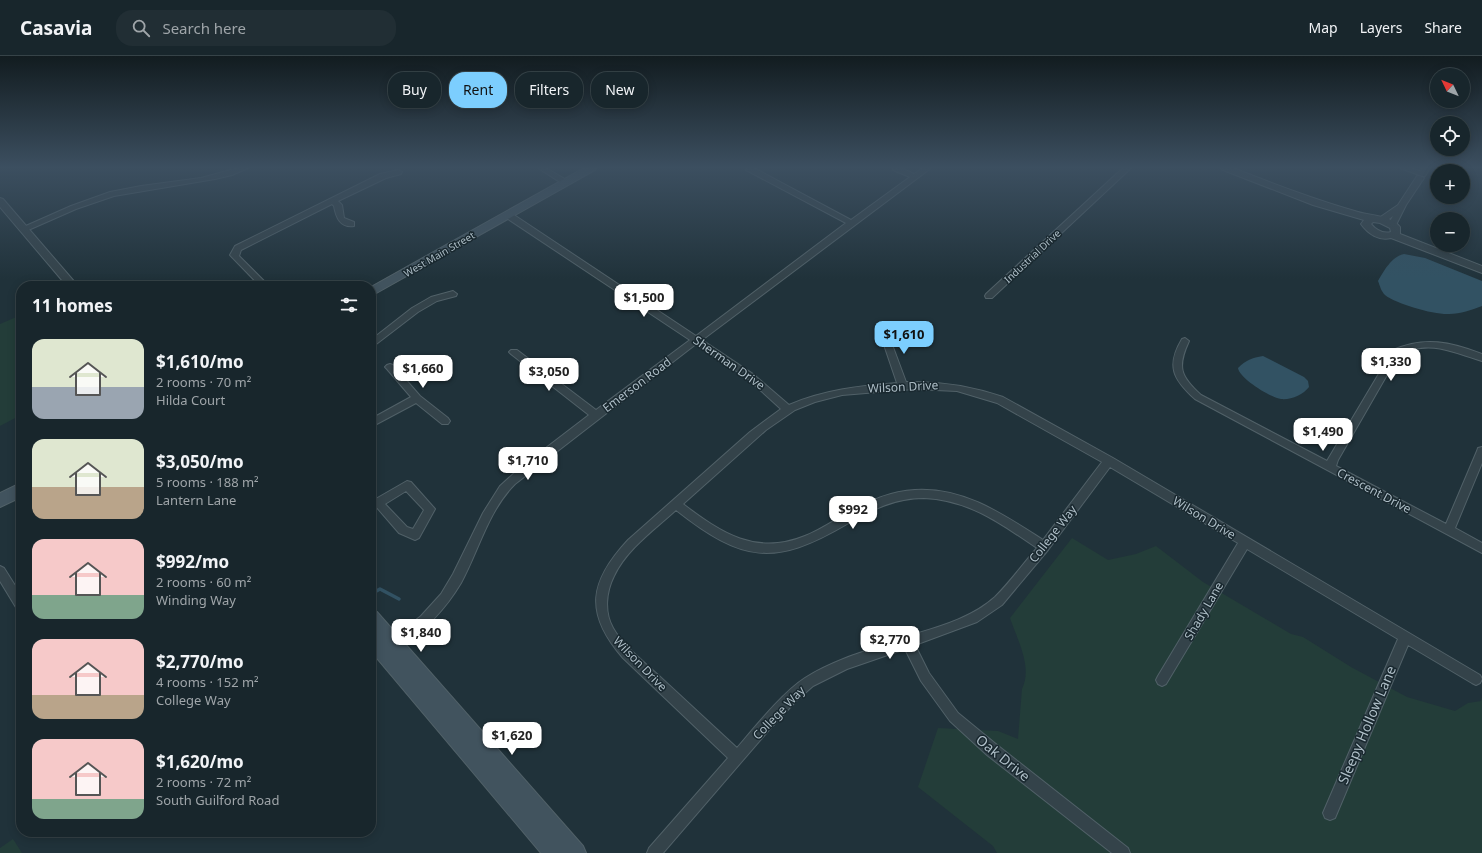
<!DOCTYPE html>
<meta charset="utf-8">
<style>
:root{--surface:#18262c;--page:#212e34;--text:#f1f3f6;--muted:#9fa5a9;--line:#364348;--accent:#7ccefe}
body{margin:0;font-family:"Noto Sans",sans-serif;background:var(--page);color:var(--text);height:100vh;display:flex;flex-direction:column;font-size:15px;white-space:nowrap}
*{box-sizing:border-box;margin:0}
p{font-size:13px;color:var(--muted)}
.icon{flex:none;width:22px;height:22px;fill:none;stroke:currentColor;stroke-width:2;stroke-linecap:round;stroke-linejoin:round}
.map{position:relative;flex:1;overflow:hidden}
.drawer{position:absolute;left:16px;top:225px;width:360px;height:556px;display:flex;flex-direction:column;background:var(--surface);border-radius:16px;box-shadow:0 2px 10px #0003,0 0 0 1px var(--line)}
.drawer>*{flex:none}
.banner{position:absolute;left:388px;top:16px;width:380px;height:36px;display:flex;gap:8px}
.needle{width:26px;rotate:313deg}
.tools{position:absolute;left:1430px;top:12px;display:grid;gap:8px}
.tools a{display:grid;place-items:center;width:40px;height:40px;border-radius:50%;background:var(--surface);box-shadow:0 2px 10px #0003,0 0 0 1px var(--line);font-size:20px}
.price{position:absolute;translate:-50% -34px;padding:0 9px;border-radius:8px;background:#fff;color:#222;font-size:13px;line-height:26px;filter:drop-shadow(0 1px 2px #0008)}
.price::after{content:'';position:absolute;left:50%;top:24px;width:12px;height:9px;margin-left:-6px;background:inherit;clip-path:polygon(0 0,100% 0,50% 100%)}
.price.current{background:var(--accent);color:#111}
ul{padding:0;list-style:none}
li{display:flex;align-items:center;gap:12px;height:100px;padding:0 16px}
li span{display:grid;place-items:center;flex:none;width:112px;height:80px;border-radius:12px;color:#555}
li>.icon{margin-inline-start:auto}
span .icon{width:48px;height:48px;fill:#fffc;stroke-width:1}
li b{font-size:17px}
h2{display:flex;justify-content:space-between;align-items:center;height:48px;padding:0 16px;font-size:17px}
.pill{padding:0 14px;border-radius:16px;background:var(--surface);box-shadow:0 2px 10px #0003,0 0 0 1px var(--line);font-size:14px;line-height:36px}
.pill.current{background:var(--accent);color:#111}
header{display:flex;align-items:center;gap:24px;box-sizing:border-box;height:56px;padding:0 20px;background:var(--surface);border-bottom:1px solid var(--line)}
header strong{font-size:19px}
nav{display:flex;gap:22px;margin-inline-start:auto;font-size:14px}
.search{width:280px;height:36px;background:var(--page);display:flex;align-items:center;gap:10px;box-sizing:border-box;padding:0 14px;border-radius:16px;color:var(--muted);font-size:15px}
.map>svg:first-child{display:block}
.green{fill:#233d39}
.water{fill:#325263}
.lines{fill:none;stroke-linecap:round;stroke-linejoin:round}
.stream{stroke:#325263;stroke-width:3.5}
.minor-casing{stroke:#516168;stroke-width:2}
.tertiary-casing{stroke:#516168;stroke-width:2}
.secondary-casing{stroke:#516168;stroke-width:2}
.minor{fill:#34434a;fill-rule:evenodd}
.tertiary{fill:#34434a;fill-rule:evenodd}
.secondary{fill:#41535e;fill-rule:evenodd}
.labels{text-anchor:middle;stroke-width:3;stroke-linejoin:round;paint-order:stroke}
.far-street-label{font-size:10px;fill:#aebec7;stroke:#19282f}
.street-label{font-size:12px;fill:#aebec7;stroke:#19282f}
.near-street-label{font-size:14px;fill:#aebec7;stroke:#19282f}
</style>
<header>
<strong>Casavia</strong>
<div class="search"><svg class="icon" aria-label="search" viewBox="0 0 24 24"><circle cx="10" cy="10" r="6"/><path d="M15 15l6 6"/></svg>Search here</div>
<nav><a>Map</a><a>Layers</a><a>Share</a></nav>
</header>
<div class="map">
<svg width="1482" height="797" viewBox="0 0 1482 797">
<rect width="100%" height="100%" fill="#20323a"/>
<!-- green -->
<path class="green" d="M21,259v100l-21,11v-102z
M1072,482l36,22 28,-6 20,-8 47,36 88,52 12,3 48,30 56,30 48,14 13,-8 13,-2 1,-4v156h-485l-4,-7 -75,-59 20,-59 60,3 20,8 4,-50c11,-22 -5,-50 -12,-71z
M13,783l9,14h-22v-5z"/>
<!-- water -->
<path class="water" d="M1404,198l21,4 57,23v25c-11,4 -21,8 -33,8 -14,1 -53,-10 -64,-19 -4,-4 -5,-9 -7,-14 6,-10 13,-24 26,-27z
M1263,300l41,21 4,4 1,6c-6,8 -18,13 -28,12 -10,-1 -42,-21 -43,-31 8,-8 14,-10 25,-12z"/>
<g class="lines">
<!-- stream -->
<path class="stream" d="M371,538l9,-5 19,10"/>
<!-- minor casing -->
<g class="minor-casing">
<path id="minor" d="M238,112h10l-16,7 -17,4 -101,17 -38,13 -50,22h-3l-4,-2 52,-23 39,-14 31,-6 60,-8z
M538,112h8l24,14 -4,2h-3z
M746,112h8l97,52 59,-43 -17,-7v-2h8l13,6 9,-6h8l-229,172 51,34 36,31c34,-15 70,-19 108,-22l-17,-50 4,-3 3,1 19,51c34,-1 65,4 97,15l110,61 367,217 2,4 -2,4 -4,2 -4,-2 -64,-38 -73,173 -5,2 -5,-2 -2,-5 75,-174 -151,-90 -81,135 -4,2 -4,-2 -2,-4 2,-4 80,-133 -128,-76 -62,83 -46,55 -25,17 -62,23 14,28 29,40 39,32 131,103 2,5h-18l-125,-98 -37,-34 -29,-40 -16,-32 -58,20 -34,17 -17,15 -28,30 -105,122h-16l2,-5 79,-90 -105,-100c-39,-45 -34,-76 5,-118l122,-108 31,-23 -34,-31 -51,-34 -181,140c-27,27 -36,66 -54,99 -16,27 -37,48 -63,66l-4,2 -4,-2 -2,-4 2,-4 31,-25 20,-22 12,-20 30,-61 17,-27 21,-19 68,-52 -78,-61 -2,-2 2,-2h6l79,60 94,-70 -185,-123v-4h6l185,123 150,-113 -100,-53zM914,333l43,2 40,12 105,59 -59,78c-39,-25 -79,-53 -128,-50 -24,1 -46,11 -68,23 -14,8 -27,17 -42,23 -49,20 -84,-3 -122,-32l83,-74 29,-20 20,-8 27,-7zM924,442c45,2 76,25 113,50 -14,16 -27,34 -42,49 -23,21 -57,30 -86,39h-2l-5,3c-33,11 -67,20 -97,39 -22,14 -50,49 -68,70 -27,-25 -53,-49 -80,-74 -15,-14 -34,-28 -44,-46 -9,-16 -7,-36 1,-52 13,-27 40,-46 62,-66 66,52 98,57 171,14 25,-14 47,-26 77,-26z
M1123,112h8l-139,130h-6l-1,-2 1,-2z
M1400,112h10l10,3 3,-3h7l-5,8h-3z
M398,114l4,2 -1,2 -15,4 -48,23 4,4 2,13 10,4v4c-14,2 -18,-9 -20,-20l-2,-2 -91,46 -2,6 30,30h-9l-30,-31 5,-9 145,-72z
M1417,120h3l4,2 -18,27 -11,22h-6l-1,-2 5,-9 -8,6h-6v-4l19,-13z
M453,235l4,3 -1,2 -19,5 -19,11 -47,36v-8l41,-32 19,-11z
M1185,282l4,3c-12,26 -9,35 12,54l126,66 66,-111c32,-14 58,-8 89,4v7c-31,-9 -50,-21 -83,-7l-61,106 -2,6 110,58 31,-73 1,-3 4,-1v16l-27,65 27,15v10l-287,-154c-22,-20 -29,-33 -13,-60z
M390,308l3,1 27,31 28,22 2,3 -2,3h-6l-26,-21 -45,24v-8l40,-22 -24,-28 -2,-2 2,-2z
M407,425l4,1 24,27 -16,29 -4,2 -16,-7 -26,-30 1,-3zM406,435l18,19 -11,19 -6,-2 -22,-23z
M0,510l4,2 17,27v15l-4,-1 -17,-28z"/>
</g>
<!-- tertiary casing -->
<g class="tertiary-casing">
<path id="tertiary" d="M1221,112h12c41,16 82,32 125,44 13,4 33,3 42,15v7l82,32v7l-91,-35c-12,3 -23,-4 -30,-14l3,-4 -51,-15 -90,-35zM1373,166l7,1 10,5 1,4c-8,2 -15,-2 -20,-8z
M0,142l3,1 75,87h-11l-67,-79z"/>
</g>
<!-- secondary casing -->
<g class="secondary-casing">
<path id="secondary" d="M584,112h12l-1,2 -224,126v-9z
M21,427v14l-21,10v-14z
M371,554l6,2 206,234 3,7h-45l-170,-202z"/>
</g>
<!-- minor -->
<use href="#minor" class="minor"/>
<!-- tertiary -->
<use href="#tertiary" class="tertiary"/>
<!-- secondary -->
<use href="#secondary" class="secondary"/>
</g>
<!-- sky -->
<linearGradient id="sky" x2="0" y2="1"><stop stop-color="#121c20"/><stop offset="0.5" stop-color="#3c4f60"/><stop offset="1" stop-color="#3c4f60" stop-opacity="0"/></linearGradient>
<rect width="1482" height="223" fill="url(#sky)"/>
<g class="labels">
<!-- far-street labels -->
<g class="far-street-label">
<text transform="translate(439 198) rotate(-30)" y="4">West Main Street</text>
<text transform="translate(1032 200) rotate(-43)" y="4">Industrial Drive</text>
</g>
<!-- street labels -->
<g class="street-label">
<text transform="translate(729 307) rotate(35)" y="4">Sherman Drive</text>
<text transform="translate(637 329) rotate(-37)" y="4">Emerson Road</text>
<text transform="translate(903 331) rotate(-3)" y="4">Wilson Drive</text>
<text transform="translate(1374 435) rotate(28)" y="4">Crescent Drive</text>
<text transform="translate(1204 462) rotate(31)" y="4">Wilson Drive</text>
<text transform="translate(1053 478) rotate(-52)" y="4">College Way</text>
<text transform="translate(1204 555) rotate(-60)" y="4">Shady Lane</text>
<text transform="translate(640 608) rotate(46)" y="4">Wilson Drive</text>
<text transform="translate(779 657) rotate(-46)" y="4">College Way</text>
</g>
<!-- near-street labels -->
<g class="near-street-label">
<text transform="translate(1367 669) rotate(-67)" y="5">Sleepy Hollow Lane</text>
<text transform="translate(1003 702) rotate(39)" y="5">Oak Drive</text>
</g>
</g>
</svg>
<div class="tools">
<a><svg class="needle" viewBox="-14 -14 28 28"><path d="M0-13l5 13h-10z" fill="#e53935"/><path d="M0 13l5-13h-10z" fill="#9fa5a9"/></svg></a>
<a><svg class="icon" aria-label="locate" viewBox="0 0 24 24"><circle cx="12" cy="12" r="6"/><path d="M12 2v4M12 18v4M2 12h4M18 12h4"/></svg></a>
<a>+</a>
<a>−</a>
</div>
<b class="price" style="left:644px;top:262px">$1,500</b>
<b class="price current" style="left:904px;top:299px">$1,610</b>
<b class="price" style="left:1391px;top:326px">$1,330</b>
<b class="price" style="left:423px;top:333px">$1,660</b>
<b class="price" style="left:549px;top:336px">$3,050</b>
<b class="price" style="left:1323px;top:396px">$1,490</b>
<b class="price" style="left:528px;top:425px">$1,710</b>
<b class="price" style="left:853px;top:474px">$992</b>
<b class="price" style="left:421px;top:597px">$1,840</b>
<b class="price" style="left:890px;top:604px">$2,770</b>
<b class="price" style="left:512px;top:700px">$1,620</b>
<div class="banner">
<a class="pill">Buy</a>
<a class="pill current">Rent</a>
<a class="pill">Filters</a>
<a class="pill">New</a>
</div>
<section class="drawer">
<h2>11 homes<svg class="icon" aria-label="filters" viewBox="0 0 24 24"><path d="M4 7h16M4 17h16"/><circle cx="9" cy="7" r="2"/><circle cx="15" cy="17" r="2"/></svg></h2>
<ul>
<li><span style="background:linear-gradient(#dfe7d0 60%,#9aa5b1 0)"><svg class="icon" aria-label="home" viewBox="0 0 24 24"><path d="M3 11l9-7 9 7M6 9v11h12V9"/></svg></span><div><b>$1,610/mo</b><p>2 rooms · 70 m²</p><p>Hilda Court</p></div></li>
<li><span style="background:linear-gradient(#dfe7d0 60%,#b9a48a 0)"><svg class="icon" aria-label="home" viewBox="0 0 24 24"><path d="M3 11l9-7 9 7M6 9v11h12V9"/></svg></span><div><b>$3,050/mo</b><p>5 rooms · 188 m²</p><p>Lantern Lane</p></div></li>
<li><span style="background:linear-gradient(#f6c9c9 70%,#7fa58c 0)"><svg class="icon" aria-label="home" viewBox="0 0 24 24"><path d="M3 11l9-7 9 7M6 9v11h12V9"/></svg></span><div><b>$992/mo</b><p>2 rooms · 60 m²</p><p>Winding Way</p></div></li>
<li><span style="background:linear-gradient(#f6c9c9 70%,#b9a48a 0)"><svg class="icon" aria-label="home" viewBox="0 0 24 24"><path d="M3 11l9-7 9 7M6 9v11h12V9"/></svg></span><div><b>$2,770/mo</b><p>4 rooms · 152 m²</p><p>College Way</p></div></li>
<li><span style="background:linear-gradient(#f6c9c9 75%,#7fa58c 0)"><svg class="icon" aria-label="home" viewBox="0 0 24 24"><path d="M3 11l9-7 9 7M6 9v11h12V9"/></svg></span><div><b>$1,620/mo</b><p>2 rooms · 72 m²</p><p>South Guilford Road</p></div></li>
</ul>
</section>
</div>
